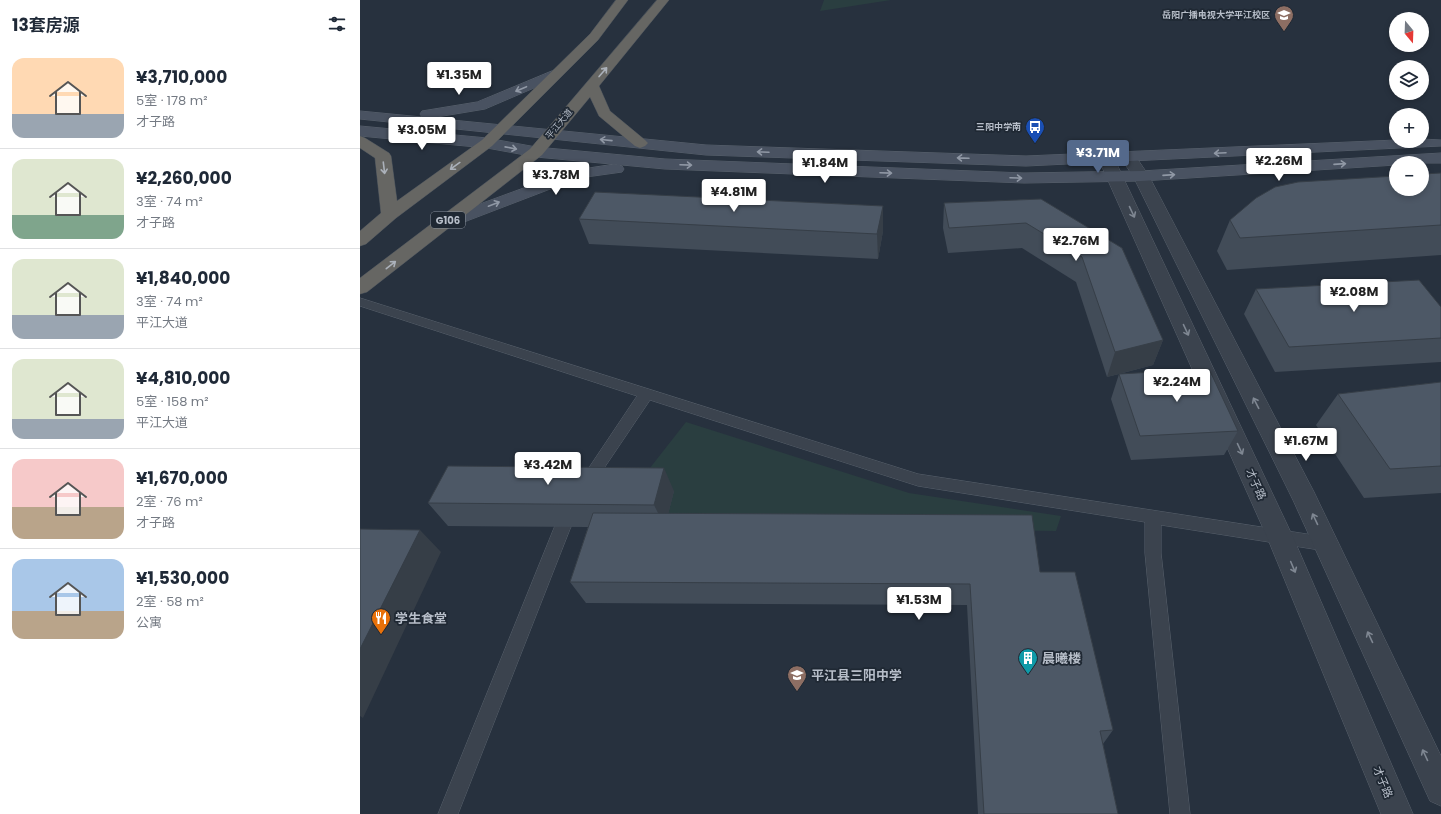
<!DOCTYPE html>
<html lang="zh">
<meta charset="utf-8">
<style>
:root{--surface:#fff;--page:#f2f2f3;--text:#1f2937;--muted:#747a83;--line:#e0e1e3;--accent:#54698b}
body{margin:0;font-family:Poppins,"Noto Sans SC",sans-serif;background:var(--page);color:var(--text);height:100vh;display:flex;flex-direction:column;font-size:15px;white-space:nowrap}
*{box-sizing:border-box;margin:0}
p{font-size:13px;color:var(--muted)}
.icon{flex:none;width:22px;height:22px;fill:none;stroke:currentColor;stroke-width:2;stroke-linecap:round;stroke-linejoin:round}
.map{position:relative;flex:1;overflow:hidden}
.sheet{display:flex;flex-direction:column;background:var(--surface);width:360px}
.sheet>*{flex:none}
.needle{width:26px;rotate:161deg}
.buttons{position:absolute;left:1029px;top:12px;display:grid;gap:8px}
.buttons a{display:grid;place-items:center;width:40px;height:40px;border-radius:50%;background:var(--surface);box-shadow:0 2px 6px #0003;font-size:20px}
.price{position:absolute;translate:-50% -34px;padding:0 9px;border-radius:4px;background:#fff;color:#222;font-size:13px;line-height:26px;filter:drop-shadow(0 1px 2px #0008)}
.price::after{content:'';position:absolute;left:50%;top:24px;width:12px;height:9px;margin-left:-6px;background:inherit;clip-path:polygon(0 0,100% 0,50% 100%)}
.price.selected{background:var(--accent);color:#fff}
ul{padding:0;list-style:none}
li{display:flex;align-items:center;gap:12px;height:100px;padding:0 12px}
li+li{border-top:1px solid var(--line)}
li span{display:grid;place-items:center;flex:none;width:112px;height:80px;border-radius:12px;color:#555}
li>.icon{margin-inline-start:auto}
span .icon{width:48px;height:48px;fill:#fffc;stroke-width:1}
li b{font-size:17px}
h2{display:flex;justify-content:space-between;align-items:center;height:48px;padding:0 12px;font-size:17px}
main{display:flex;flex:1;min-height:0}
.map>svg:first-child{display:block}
.green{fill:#2a3e40}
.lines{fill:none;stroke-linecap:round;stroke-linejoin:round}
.service-casing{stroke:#58616c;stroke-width:1}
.tertiary-casing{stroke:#58616c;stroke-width:1}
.secondary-casing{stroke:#58616c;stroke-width:1}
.trunk-casing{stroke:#454e59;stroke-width:1}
.service{fill:#3b434e;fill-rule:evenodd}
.tertiary{fill:#3b434e;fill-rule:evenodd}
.secondary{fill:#495261;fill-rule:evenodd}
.trunk{fill:#666663;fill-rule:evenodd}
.wall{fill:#424c58}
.shaded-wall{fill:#363e47}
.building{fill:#4d5866;stroke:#363e47}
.oneway{stroke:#abb1ba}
.oneway2{stroke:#9098a5}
.oneway3{stroke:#7f8792}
.labels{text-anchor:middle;stroke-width:3.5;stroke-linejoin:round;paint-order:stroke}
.far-poi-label{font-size:9px;font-weight:bold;fill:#b7bec9;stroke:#1f2833;text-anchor:end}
.far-street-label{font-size:9px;fill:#b7bec9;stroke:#1f2833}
.shield{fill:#1f2833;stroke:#89919c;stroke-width:1}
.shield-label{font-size:10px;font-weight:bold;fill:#b7bec9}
.street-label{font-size:11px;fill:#b7bec9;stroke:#1f2833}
.near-poi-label{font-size:13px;font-weight:bold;fill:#b7bec9;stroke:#1f2833;text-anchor:start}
</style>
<main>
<section class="sheet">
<h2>13套房源<svg class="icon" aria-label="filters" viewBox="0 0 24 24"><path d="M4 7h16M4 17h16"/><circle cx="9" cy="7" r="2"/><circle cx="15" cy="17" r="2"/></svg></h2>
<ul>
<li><span style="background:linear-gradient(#ffd9b3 70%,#9aa5b1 0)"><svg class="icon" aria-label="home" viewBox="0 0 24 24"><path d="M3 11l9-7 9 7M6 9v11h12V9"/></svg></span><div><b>¥3,710,000</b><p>5室 · 178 m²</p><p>才子路</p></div></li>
<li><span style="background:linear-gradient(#dfe7d0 70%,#7fa58c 0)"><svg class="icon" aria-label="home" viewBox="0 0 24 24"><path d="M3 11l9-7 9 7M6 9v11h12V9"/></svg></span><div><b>¥2,260,000</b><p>3室 · 74 m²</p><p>才子路</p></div></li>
<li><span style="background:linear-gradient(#dfe7d0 70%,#9aa5b1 0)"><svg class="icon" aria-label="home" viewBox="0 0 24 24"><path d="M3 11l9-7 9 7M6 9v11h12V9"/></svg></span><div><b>¥1,840,000</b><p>3室 · 74 m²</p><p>平江大道</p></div></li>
<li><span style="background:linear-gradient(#dfe7d0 75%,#9aa5b1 0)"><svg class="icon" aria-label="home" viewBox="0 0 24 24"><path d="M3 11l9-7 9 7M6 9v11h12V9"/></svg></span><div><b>¥4,810,000</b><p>5室 · 158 m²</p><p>平江大道</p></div></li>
<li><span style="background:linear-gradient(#f6c9c9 60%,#b9a48a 0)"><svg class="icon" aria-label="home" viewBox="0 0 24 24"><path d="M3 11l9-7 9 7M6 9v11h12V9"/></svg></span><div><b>¥1,670,000</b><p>2室 · 76 m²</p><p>才子路</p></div></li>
<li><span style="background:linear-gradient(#a9c7e8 65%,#b9a48a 0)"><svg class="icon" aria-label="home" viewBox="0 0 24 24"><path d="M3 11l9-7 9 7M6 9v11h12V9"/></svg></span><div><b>¥1,530,000</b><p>2室 · 58 m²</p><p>公寓</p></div></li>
</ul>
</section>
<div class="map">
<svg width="1081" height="814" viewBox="0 0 1081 814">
<rect width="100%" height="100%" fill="#27313e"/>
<!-- green -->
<path class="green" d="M464,0h67l-71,11z
M326,422l223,71 152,23 -5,15 -391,-4 -30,-40z"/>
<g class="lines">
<!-- service casing -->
<g class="service-casing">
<path id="service" d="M0,298l558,176 408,63 6,2 2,5 -2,5 -6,2 -165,-26v28l29,261h-20l-25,-261v-31l-227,-36 -268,-86 -58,86 -5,2 -5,-2 -3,-4 3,-4 55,-82 -277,-90z
M211,503l6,2 2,5 -9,19 -112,285h-20l116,-286 11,-23z"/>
</g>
<!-- tertiary casing -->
<g class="tertiary-casing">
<path id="tertiary" d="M768,152l6,2 15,22 165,316 127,264v50l-11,-5 -137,-301 -160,-324 -13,-19 2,-3z
M746,153l6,2 2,3 179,379 120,277h-32l-114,-277 -169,-379 2,-3z"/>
</g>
<!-- secondary casing -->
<g class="secondary-casing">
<path id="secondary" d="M197,69l5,1 2,3 -2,3 -77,33 -54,9 275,27 320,11 370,-16 26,1v-2l19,1v6l-415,20 -320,-11 -346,-36v-8l62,6 -2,-3 2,-3 55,-9z
M0,126l127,12 49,9 129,12 359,14 117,-2 300,-18v10h-45v2l-255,16 -117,2 -359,-14 -129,-12 -49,-9 -127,-12z
M256,164l6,2 2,3 -2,3 -43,6 -128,49 -6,1 -6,-1 -3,-4 3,-4 131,-48z"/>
</g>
<!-- trunk casing -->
<g class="trunk-casing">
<path id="trunk" d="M256,0h12l-30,40 -106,106 -96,72 -30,26 -6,2v-15l21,-18 -6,-55 -15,-10v-12l5,2 24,15 2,3 6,45 85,-61 108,-106z
M297,0h12l-70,86 11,25 35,29 3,3 -3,3 -5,2 -5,-2 -36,-30 -9,-19 -48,58 -175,137 -7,2v-16l170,-129z"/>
</g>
<!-- service -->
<use href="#service" class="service"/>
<!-- tertiary -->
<use href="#tertiary" class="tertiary"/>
<!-- secondary -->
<use href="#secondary" class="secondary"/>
<!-- trunk -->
<use href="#trunk" class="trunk"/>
</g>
<!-- wall -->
<path class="wall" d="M1081,173v82l-214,15 -10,-19 13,-31z
M681,199l122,141 -10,25 -34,9 119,57 -14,24 -93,5 -20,-61 8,-25 -12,3 -31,-95 -54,-34 -74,5 -5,-25 1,-25z
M219,219l304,12 -5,28 -289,-15z
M896,289l185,18v55l-166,10 -31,-58z
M1081,382v111l-77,5 -48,-73 22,-31z
M314,491l-6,23 372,58 73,158 -10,14 15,70h-140l-11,-209 -381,-2 -16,-21 18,-55 -140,-1 -20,-23z"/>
<!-- shaded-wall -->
<path class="shaded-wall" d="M523,206v25l-5,28 -1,-25z
M803,340l-10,25 -46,12 8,-25z
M304,468l10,23 -9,36 -11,-22z
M60,530l21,22 -78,166 -3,-2v-67z"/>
<!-- building -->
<path class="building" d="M1081,173v52l-201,13 -10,-18 26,-22 19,-11 23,-5 98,-6v13h26v-15z
M235,192l288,14 -6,28 -298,-15z
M681,199l81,49 41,92 -48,12 -33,-95 -56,-34 -77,5 -5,-25z
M1059,280l22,27v31l-152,9 -33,-58z
M849,369l29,62 -98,5 -21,-62z
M1081,382v84l-51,3 -52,-75z
M88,466l216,2 -10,37 -226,-2z
M233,513l439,2 8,57h35l38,158 -13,1 18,83h-134l-14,-230 -400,-2z
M0,529l60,1 -60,119z"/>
<!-- one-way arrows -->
<defs><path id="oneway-shaft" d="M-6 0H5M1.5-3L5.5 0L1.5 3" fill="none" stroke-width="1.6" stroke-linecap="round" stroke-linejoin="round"/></defs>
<g class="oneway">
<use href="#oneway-shaft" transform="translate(243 72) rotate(-49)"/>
<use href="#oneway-shaft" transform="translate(95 166) rotate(144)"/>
<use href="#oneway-shaft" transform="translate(24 168) rotate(83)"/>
<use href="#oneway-shaft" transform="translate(31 265) rotate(-38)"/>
</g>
<g class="oneway2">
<use href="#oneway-shaft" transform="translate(161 89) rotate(157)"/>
<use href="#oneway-shaft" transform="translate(246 140) rotate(-174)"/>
<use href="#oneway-shaft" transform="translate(151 148) rotate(11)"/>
<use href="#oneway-shaft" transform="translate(403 152) rotate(-178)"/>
<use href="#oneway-shaft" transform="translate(860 153) rotate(177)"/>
<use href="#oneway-shaft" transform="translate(603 158) rotate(-178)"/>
<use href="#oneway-shaft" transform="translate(980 164) rotate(-4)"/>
<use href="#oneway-shaft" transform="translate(326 165) rotate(2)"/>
<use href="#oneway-shaft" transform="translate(526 173) rotate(2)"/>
<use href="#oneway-shaft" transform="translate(809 175) rotate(-4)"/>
<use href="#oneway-shaft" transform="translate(656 178) rotate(2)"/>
<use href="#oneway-shaft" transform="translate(134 204) rotate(-21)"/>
</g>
<g class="oneway3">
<use href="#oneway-shaft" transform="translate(772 212) rotate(65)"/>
<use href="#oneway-shaft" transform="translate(826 330) rotate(65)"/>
<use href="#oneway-shaft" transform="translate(896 403) rotate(-117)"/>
<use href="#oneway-shaft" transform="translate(880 449) rotate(65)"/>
<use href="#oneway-shaft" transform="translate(955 519) rotate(-115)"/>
<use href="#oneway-shaft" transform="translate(933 567) rotate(67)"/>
<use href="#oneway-shaft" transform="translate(1010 637) rotate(-115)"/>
<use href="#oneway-shaft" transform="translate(1065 755) rotate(-115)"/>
</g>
<!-- icons -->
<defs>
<g id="university-pin" transform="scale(1)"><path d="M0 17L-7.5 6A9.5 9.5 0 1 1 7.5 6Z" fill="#8d6e63" stroke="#1f2833"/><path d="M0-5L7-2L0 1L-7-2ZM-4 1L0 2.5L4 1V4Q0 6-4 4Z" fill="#fff"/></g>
<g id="bus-pin" transform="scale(1)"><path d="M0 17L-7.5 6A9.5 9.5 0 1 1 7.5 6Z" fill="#1a4fb4" stroke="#1f2833"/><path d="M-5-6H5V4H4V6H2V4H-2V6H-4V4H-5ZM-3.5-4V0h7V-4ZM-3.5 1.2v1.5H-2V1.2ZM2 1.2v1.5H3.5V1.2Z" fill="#fff"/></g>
<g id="restaurant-pin" transform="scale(1)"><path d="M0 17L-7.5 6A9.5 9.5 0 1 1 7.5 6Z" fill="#e8710a" stroke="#1f2833"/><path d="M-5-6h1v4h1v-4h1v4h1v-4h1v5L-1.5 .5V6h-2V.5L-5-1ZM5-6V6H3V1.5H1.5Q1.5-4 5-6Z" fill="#fff"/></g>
<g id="building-pin" transform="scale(1)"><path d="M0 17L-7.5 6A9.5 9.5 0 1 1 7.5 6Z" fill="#0f9aa8" stroke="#1f2833"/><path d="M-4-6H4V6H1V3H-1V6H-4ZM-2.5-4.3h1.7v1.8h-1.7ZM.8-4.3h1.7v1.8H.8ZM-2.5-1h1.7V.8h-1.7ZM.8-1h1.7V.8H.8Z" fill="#fff"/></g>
<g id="school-pin" transform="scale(1)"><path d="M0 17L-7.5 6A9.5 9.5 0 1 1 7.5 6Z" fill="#8d6e63" stroke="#1f2833"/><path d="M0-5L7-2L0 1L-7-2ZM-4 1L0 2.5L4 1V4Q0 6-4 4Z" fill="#fff"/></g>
</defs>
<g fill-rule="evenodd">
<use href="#university-pin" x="924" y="15"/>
<use href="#bus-pin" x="675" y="127"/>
<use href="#restaurant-pin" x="21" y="618"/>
<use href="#building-pin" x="668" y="658"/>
<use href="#school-pin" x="437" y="675"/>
</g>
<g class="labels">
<!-- far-poi labels -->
<g class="far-poi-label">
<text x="910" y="18">岳阳广播电视大学平江校区</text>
<text x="661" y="130">三阳中学南</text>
</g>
<!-- far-street labels -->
<g class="far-street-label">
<text transform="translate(199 124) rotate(-50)" y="3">平江大道</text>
</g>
<!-- shield labels -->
<rect class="shield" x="71" y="212" width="34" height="16" rx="3"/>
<g class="shield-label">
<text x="88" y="224">G106</text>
</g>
<!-- street labels -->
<g class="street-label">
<text transform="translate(896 484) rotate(65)" y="4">才子路</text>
<text transform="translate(1023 782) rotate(67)" y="4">才子路</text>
</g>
<!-- near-poi labels -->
<g class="near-poi-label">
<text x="35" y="623">学生食堂</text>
<text x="682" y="663">晨曦楼</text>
<text x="451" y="680">平江县三阳中学</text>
</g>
</g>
</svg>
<div class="buttons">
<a><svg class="needle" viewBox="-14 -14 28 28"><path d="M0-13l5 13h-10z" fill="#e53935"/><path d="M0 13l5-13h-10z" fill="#747a83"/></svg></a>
<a><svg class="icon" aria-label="layers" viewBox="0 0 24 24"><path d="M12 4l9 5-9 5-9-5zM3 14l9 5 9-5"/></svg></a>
<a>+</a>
<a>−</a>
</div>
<b class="price" style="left:99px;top:96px">¥1.35M</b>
<b class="price" style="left:62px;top:151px">¥3.05M</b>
<b class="price selected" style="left:738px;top:174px">¥3.71M</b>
<b class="price" style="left:919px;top:182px">¥2.26M</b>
<b class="price" style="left:465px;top:184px">¥1.84M</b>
<b class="price" style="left:196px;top:196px">¥3.78M</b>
<b class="price" style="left:374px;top:213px">¥4.81M</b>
<b class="price" style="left:716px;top:262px">¥2.76M</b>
<b class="price" style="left:994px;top:313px">¥2.08M</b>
<b class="price" style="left:817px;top:403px">¥2.24M</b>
<b class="price" style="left:946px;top:462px">¥1.67M</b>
<b class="price" style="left:188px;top:486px">¥3.42M</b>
<b class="price" style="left:559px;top:621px">¥1.53M</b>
</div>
</main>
